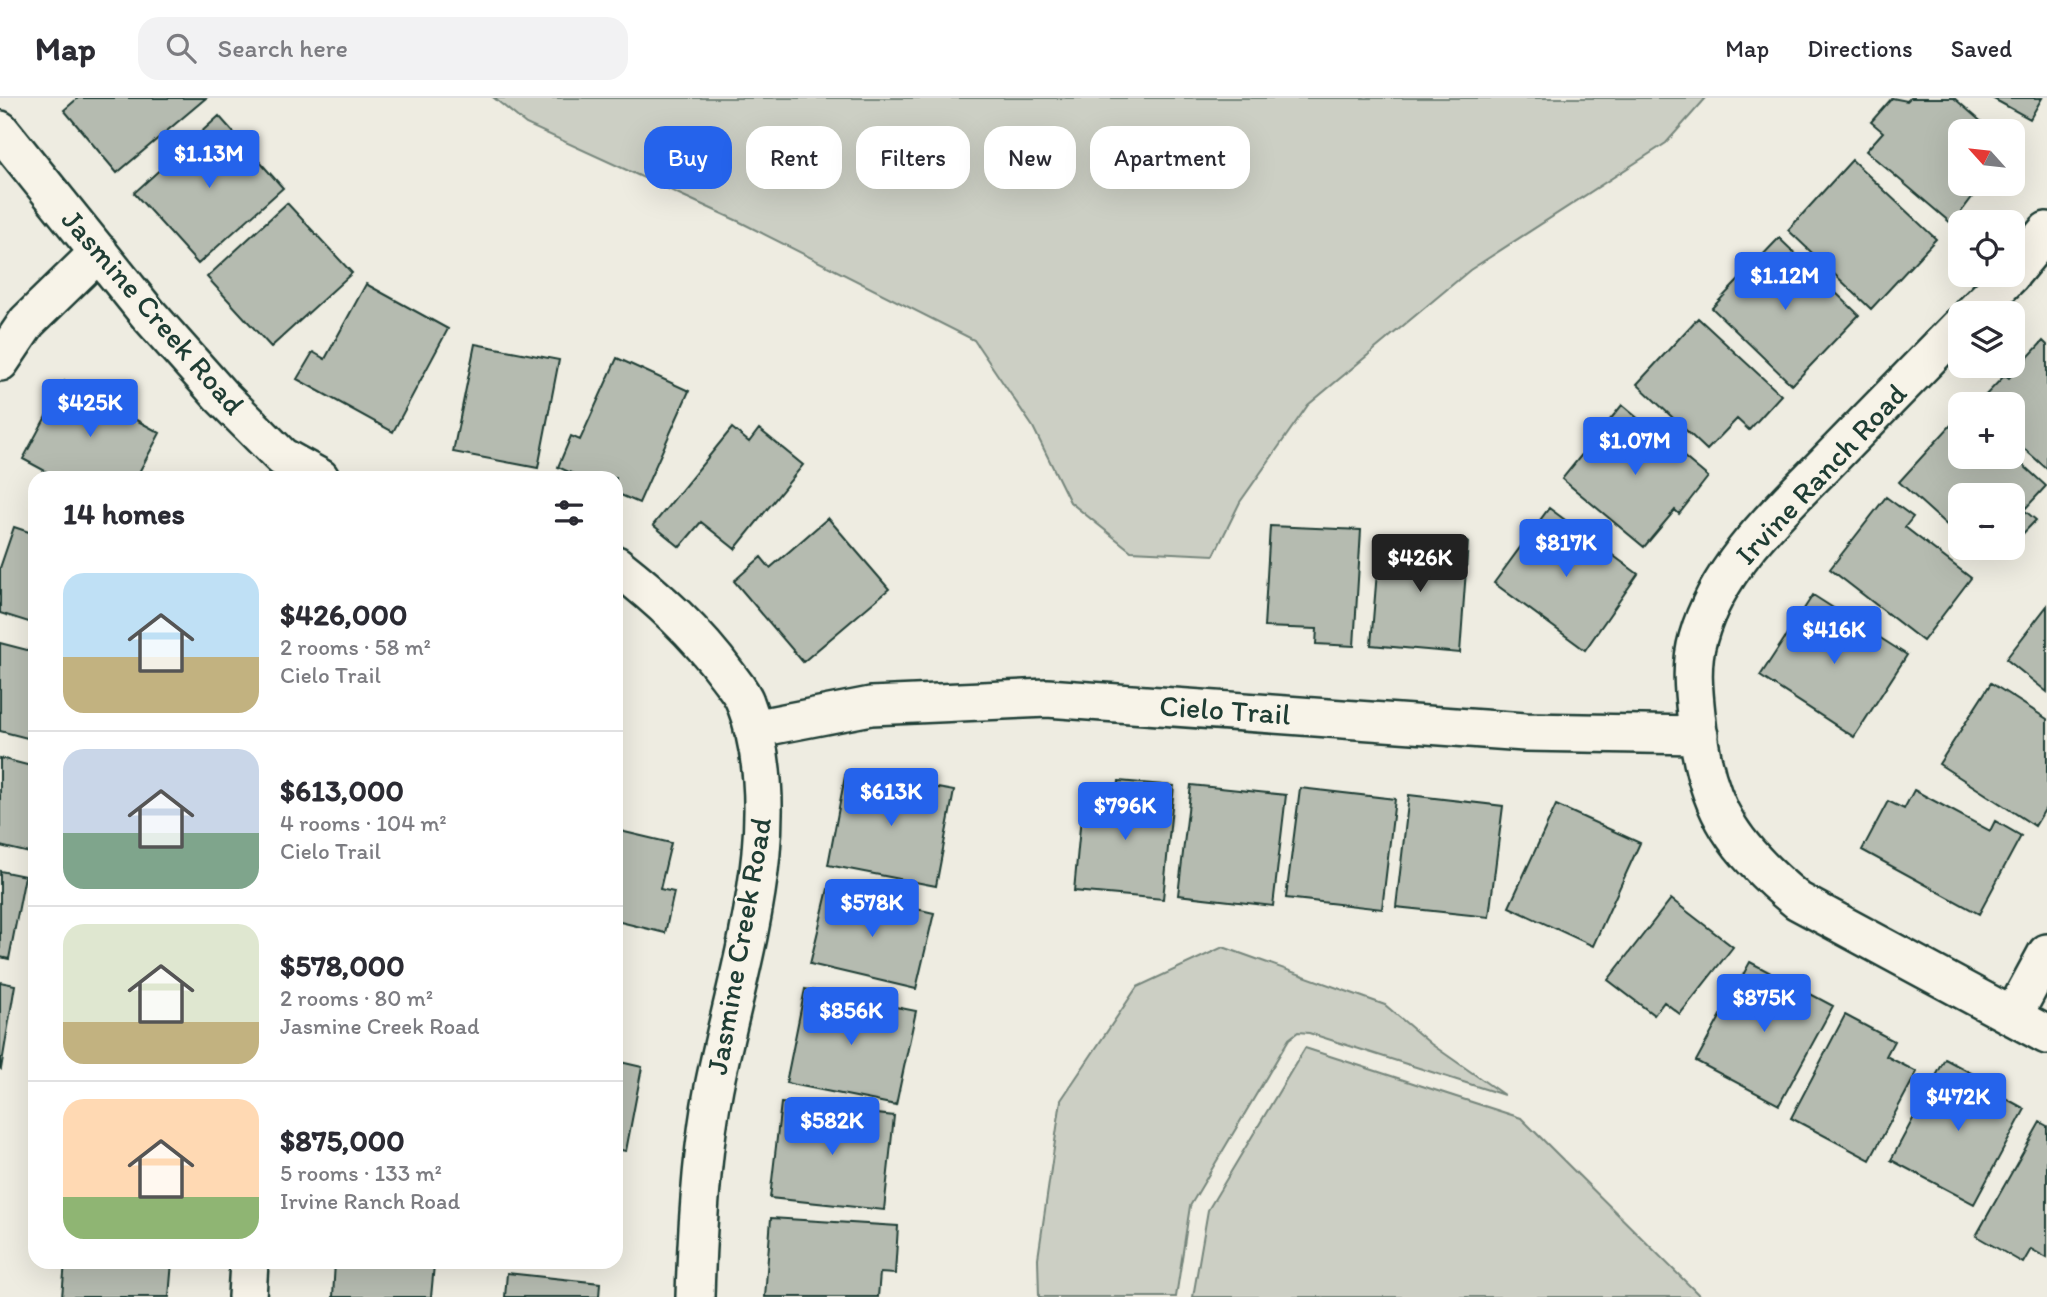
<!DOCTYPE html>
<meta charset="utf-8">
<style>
:root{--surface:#fff;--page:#f2f2f3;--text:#2b2b33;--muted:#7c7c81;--line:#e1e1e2;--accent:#2563eb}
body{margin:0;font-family:Itim,sans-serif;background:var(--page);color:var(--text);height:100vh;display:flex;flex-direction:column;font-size:26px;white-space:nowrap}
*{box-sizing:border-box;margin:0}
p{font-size:23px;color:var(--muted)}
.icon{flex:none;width:38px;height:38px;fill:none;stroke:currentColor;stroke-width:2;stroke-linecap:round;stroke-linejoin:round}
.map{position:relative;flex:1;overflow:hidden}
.side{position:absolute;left:28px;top:373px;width:595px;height:798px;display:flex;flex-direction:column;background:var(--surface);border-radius:21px;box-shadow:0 7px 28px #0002}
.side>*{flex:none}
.top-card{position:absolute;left:644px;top:28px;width:665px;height:63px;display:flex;gap:14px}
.needle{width:46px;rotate:297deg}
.buttons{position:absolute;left:1948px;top:21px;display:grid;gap:14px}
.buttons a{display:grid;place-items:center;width:77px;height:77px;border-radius:14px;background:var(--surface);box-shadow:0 7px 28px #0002;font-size:35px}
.price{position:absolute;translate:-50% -60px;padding:0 16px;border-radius:7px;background:var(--accent);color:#fff;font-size:23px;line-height:46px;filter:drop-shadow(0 2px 4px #0008)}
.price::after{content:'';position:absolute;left:50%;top:42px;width:21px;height:16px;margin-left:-10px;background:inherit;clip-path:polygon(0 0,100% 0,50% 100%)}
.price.active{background:#222;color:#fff}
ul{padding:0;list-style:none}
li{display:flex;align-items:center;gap:21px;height:175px;padding:0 35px}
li+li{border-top:2px solid var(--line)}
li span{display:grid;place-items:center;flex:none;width:196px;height:140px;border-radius:21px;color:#555}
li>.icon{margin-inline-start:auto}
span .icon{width:84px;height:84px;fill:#fffc;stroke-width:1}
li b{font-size:30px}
h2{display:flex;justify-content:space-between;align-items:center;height:84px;padding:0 35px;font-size:30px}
.chip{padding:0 24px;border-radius:21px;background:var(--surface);box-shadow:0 7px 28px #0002;font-size:24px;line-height:63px}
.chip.active{background:var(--accent);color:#fff}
header{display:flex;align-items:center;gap:42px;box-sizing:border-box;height:98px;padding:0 35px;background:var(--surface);border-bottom:2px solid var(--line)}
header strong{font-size:33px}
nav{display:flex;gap:38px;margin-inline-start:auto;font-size:24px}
.search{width:490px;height:63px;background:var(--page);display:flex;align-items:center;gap:18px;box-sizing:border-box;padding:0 24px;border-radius:21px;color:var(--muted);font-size:26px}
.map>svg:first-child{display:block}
.green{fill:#cccfc4;stroke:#76867c;stroke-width:2}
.building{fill:#b5bbb0;stroke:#1f3d34;stroke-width:2}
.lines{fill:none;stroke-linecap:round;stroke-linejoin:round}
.street-casing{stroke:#1f3d34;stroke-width:42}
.street{stroke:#f7f3e8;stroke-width:37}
.labels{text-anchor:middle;stroke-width:5;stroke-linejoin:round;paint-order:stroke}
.street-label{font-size:30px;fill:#1f3d34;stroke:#f7f3e8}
</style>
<header>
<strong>Map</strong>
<div class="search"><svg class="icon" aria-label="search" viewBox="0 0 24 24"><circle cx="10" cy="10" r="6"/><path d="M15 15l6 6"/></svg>Search here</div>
<nav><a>Map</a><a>Directions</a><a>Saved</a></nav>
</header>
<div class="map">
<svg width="2047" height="1199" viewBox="0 0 2047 1199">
<rect width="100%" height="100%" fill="#eeece1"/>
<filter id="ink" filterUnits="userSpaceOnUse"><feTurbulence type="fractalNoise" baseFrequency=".0143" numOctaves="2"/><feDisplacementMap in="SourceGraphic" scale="14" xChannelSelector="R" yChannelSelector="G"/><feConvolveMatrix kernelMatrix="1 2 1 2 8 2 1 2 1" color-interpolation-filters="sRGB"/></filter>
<g filter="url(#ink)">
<!-- green -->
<path class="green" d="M494,0h1212l-40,45 -196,127 -162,135 -68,97 -26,53 -83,-4 -61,-49 -37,-75 -59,-87 -234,-118 -214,-98z
M1223,849l162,58 46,39 73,51 -195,-62 -11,-1 -9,7 -99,167 -14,91h-137l-1,-39 23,-158 76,-113z
M1305,950l216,70 180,179h-508l15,-87z"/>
<!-- building -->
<path class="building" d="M78,0h128l-89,75 -53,-63z
M1892,0l15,3 3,-3h44l38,33h-32v53h22l-30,40 -86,-73 17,-19 -12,-10z
M1992,0h50l-12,21z
M219,18l64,72 -85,76 -64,-71z
M1852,62l84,79 -65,70 -83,-79z
M287,105l65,70 -81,74 -64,-70z
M1779,140l80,77 -67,70 -80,-77z
M366,186l82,45 -55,103 -96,-53 16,-27 12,7z
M1698,220l83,77 -32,35 -12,-11 -30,31 -70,-66z
M2043,243l4,4v124l-35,-31v-34h-35l28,-29 4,3z
M475,246l84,16 -21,108 -85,-16z
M617,260l72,33 -50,112 -23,-10v-15h-34l-24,-11 13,-31 9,4z
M65,283l95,52 -24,45h-78l-35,-19z
M1622,307l86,72 -29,37 -4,-4 -31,37 -82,-68z
M1960,317v42l52,-2 34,31 -22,24 12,10 -24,25v-50h-52v42l-61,-55z
M732,330l17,14 10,-13 44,36 -68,84 -34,-27 -21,25 -27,-22z
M1886,399l27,20 -8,10 66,51 -48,63 -93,-72z
M1549,410l89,66 -53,76 -91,-67z
M828,420l61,71 -86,73 -69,-81 27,-24 9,11z
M1270,428l91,4 -7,116 -38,-2 1,-15 -53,-2z
M14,429l21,7v90l-35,-11v-45z
M1380,437l88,7 -8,111 -89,-8z
M1813,497l94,60 -53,82 -94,-61z
M2047,508v86l-41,-33z
M0,545l35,9v88l-35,-9z
M1991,585l56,36v87l-12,20 -96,-62z
M0,660l35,9 -1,87 -34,-8z
M846,673l108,20 -18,95 -108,-21z
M1119,683l55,5 -11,113 -89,-8 9,-96 34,3z
M1191,687l95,10 -13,111 -95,-11z
M1300,690l95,11 -13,110 -96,-11z
M1914,692l76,41 5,-10 26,15 -42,78 -117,-64 26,-49 16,8z
M1409,697l94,11 -14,111 -93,-10z
M1556,707l84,38 -47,103 -84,-39z
M616,732l55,13 -11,46 14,3 -9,41 -49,-12z
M0,773l25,5 -16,83 -9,-2z
M828,791l106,24 -18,76 -106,-25z
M1671,801l62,48 -53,67 -16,-12 -10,13 -46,-35z
M1750,864l83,44 -54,99 -83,-44z
M0,884l15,3 -14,84 -1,-1z
M805,891l111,22 -20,94 -110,-22z
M1845,917l49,26 -8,15 31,16 -47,88 -79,-42z
M1945,961l43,23 -3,5 40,22 -51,95 -83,-44z
M616,963l26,6 -16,84 -10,-2z
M781,1005l113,13 -10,94 -114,-12z
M2040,1024l7,4v132l-16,-9 -8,14 -47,-27z
M771,1120l127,8 -3,48 -15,-1 -2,24h-113z
M65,1164h107l-3,35h-107z
M335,1164l99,3 -3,32h-98z
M507,1175l93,10 -1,14h-94z"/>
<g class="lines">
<!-- street casing -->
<g class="street-casing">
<path id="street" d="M0,32l148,184 72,81 62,62 38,21
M2012,175l35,-42
M1973,215l38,-38
M1960,228c-41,42 -82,84 -123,126 -52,54 -118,111 -139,186 -9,30 -3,64 0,95 10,79 39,118 100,168l249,134
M0,264l27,-40 72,-70
M616,467c42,33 80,67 112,111 6,8 14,17 17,26 46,118 -7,265 -31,385 -13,68 -17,140 -19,210
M753,631l118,-23 176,-8 478,34 174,3
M2013,918l34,-63
M247,1199l2,-35"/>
</g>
<!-- street -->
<use href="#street" class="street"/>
</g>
</g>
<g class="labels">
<!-- street labels -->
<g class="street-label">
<text transform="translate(153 214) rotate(49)" y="10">Jasmine Creek Road</text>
<text transform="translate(1821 376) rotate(-47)" y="10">Irvine Ranch Road</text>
<text transform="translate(1225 612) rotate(4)" y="10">Cielo Trail</text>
<text transform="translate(739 848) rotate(-80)" y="10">Jasmine Creek Road</text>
</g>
</g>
</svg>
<div class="buttons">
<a><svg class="needle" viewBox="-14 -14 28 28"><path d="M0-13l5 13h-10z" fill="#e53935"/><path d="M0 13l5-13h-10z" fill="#7c7c81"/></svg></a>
<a><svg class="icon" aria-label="locate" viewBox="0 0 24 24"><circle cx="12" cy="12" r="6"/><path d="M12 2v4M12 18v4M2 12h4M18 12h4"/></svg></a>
<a><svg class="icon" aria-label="layers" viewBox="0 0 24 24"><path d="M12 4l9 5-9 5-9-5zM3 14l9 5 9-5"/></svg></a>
<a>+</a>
<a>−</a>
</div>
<b class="price" style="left:209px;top:92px">$1.13M</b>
<b class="price" style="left:1785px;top:214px">$1.12M</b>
<b class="price" style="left:90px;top:341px">$425K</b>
<b class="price" style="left:1635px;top:379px">$1.07M</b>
<b class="price" style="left:1566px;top:481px">$817K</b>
<b class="price active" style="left:1420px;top:496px">$426K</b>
<b class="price" style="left:1834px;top:568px">$416K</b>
<b class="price" style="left:891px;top:730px">$613K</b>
<b class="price" style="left:1125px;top:744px">$796K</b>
<b class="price" style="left:872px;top:841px">$578K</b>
<b class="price" style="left:1764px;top:936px">$875K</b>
<b class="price" style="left:851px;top:949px">$856K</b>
<b class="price" style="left:1958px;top:1035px">$472K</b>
<b class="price" style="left:832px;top:1059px">$582K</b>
<div class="top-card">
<a class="chip active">Buy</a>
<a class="chip">Rent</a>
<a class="chip">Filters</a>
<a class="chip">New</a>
<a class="chip">Apartment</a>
</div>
<section class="side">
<h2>14 homes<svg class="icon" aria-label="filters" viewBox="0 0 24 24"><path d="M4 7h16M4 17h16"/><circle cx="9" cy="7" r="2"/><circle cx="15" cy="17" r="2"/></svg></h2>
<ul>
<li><span style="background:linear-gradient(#bfe0f5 60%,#c2b280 0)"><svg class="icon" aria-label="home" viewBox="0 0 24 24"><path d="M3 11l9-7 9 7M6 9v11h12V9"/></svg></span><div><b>$426,000</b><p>2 rooms · 58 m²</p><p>Cielo Trail</p></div></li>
<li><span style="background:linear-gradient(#c9d6e8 60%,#7fa58c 0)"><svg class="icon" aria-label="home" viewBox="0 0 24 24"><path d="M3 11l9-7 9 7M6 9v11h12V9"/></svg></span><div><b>$613,000</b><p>4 rooms · 104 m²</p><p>Cielo Trail</p></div></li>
<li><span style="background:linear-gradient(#dfe7d0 70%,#c2b280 0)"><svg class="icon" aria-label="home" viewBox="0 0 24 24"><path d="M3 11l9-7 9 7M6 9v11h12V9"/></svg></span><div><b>$578,000</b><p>2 rooms · 80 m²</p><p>Jasmine Creek Road</p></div></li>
<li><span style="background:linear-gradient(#ffd9b3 70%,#8fb573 0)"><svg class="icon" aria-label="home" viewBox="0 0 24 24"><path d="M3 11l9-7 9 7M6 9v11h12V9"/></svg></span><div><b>$875,000</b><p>5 rooms · 133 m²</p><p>Irvine Ranch Road</p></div></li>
</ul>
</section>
</div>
